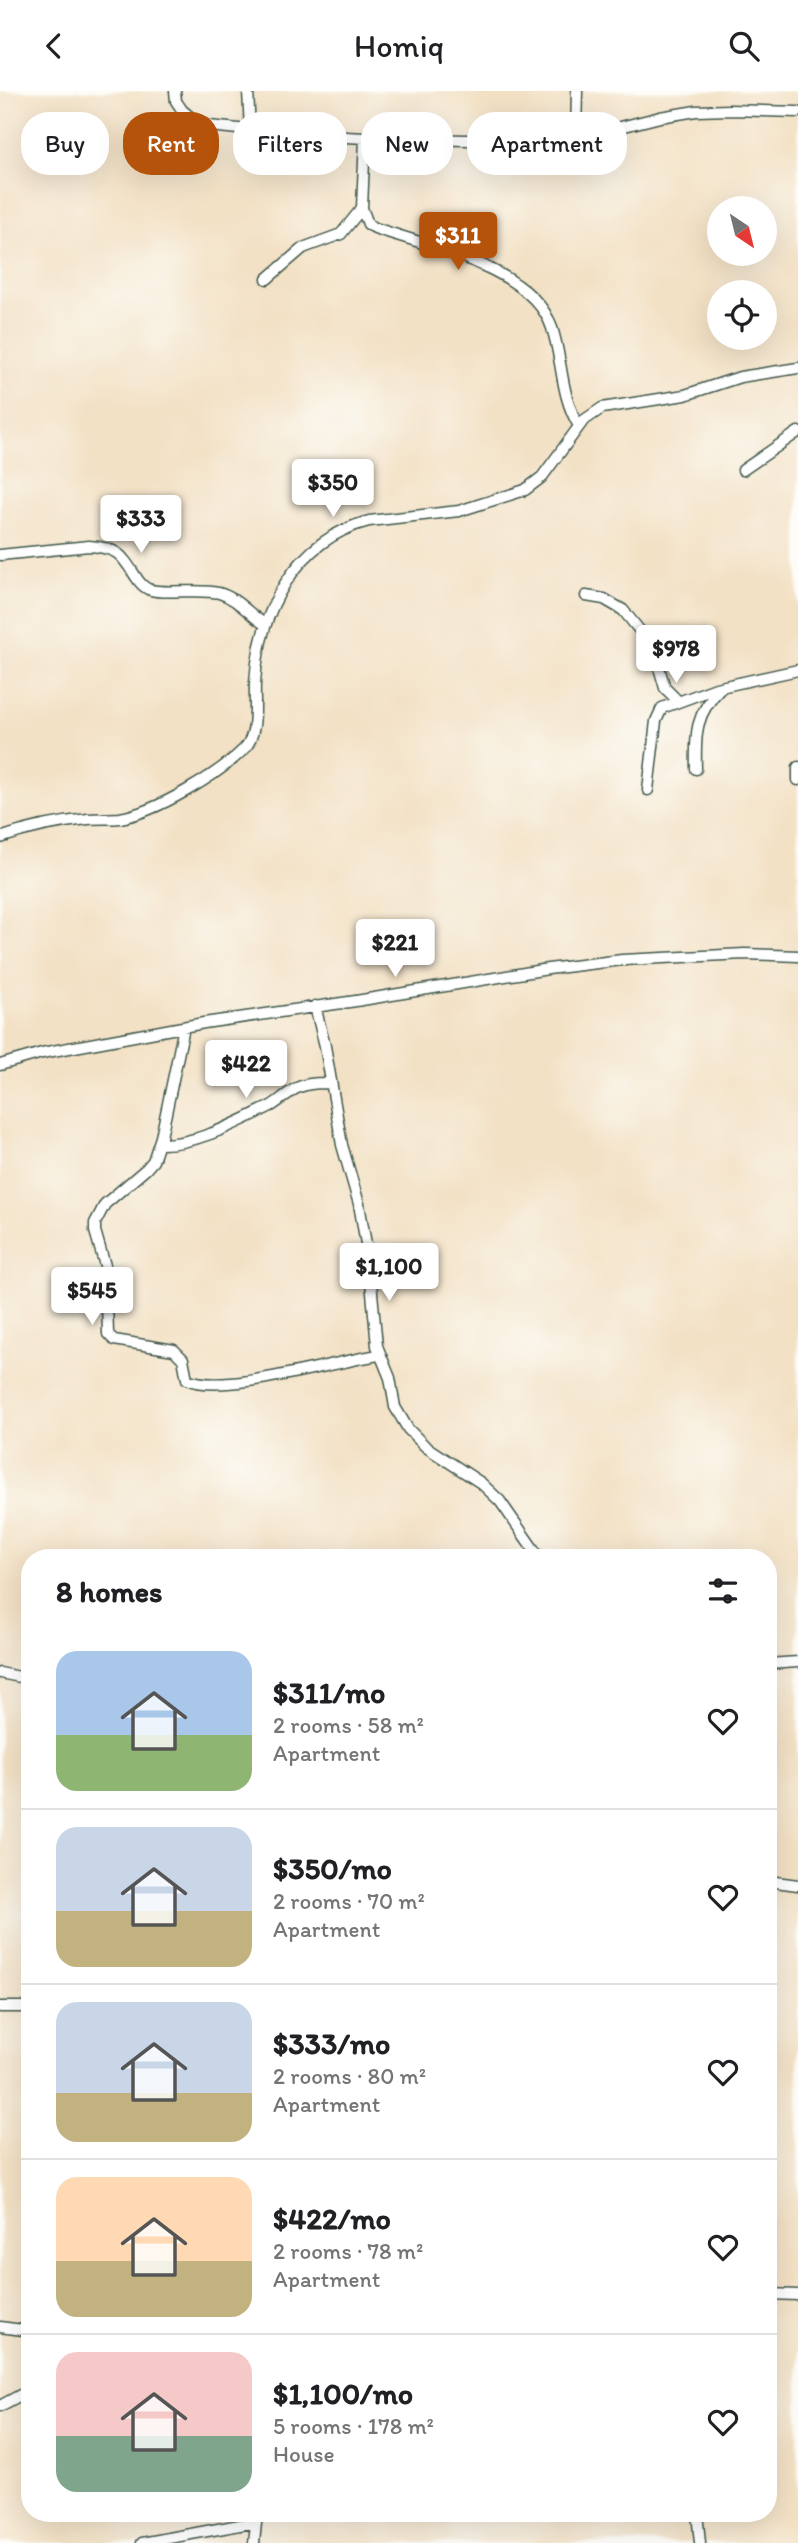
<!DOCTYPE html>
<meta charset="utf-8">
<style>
:root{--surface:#fff;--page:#f6f6f6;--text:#202124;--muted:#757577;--line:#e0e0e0;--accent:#b45309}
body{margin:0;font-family:Itim,sans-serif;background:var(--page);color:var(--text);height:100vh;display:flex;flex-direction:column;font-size:26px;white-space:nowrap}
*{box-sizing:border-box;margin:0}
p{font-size:23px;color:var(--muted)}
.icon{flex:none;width:38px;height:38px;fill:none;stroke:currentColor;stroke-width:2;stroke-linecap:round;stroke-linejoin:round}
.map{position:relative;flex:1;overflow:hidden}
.drawer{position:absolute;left:21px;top:1458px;width:756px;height:973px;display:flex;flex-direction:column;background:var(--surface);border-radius:28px;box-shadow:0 7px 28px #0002}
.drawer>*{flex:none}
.guide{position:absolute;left:21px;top:21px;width:756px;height:63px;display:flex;gap:14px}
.needle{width:46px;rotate:145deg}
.fabs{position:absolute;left:707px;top:105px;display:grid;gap:14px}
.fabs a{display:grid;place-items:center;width:70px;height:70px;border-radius:50%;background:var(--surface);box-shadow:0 7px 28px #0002;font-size:35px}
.price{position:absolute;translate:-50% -60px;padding:0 16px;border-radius:7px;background:#fff;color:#222;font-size:23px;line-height:46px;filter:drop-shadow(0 2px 4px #0008)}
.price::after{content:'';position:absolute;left:50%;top:42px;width:21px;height:16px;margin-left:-10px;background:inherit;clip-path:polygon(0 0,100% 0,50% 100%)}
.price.active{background:var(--accent);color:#fff}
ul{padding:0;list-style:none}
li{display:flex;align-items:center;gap:21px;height:175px;padding:0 35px}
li+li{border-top:2px solid var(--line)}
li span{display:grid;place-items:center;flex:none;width:196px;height:140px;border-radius:21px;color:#555}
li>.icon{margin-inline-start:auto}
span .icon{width:84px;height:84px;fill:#fffc;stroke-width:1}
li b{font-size:30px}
h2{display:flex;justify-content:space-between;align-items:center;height:84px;padding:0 35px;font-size:30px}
.tag{padding:0 24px;border-radius:28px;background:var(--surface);box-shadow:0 7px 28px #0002;font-size:24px;line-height:63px}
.tag.active{background:var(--accent);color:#fff}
header{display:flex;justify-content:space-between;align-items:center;height:91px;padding:0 35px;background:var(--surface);font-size:32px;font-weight:600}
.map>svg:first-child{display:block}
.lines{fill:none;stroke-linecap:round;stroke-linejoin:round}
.minor-casing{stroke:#3f564a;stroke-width:13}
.minor{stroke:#fff;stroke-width:10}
</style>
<header><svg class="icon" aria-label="back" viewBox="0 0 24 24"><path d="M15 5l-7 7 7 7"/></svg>Homiq<svg class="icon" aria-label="search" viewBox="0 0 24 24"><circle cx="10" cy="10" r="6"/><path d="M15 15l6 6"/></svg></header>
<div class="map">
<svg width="798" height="2452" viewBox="0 0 798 2452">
<rect width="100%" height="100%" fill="#fdfcf7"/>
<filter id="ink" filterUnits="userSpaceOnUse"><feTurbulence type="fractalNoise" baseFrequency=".0143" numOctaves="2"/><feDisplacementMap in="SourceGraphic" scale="14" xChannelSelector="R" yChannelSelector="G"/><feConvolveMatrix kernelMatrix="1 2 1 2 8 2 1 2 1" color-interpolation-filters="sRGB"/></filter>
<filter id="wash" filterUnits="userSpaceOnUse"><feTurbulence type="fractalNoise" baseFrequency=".00686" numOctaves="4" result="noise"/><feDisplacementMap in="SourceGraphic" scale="28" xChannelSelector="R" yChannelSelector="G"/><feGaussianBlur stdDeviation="1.57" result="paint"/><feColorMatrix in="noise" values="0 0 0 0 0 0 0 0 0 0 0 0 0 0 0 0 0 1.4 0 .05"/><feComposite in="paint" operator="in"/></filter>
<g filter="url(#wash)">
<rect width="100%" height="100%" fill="#f3e1c5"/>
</g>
<g filter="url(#ink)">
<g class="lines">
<!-- minor casing -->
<g class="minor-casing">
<path id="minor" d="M175,0l1,10 6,9 12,10 15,6 78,8 78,4 103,2 80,-7 19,3 22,-1 71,-18 36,-6 34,-1 68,2
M248,0l2,39
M576,44l1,-44
M365,47l-3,70 6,16 7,4c52,18 158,40 177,100 11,33 8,67 27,98
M267,188l36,-31 38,-14 21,-26
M743,379l55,-38
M0,464l89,-9c29,2 32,8 47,31 3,5 6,9 12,12 13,6 52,-1 71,4 18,5 30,21 45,31
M586,505l18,3 19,11 30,37 12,41 13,13
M798,676v13
M696,678c-1,-35 -1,-56 26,-82
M648,699l8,-69 6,-13 54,-20 82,-18
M0,747c29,-10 58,-16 88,-19 10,-1 21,0 32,-1 36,-6 98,-43 124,-69 15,-15 10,-46 11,-66 4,-71 40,-143 114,-162l90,-10 66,-21 17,-13 41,-56 19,-13 83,-13 55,-18 58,-9
M315,915l10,40 17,99 17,59 10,57 8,85 13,32 5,29 13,22 18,18 55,36 19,18 39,56
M184,936l-23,110 -8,24 -7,8 -41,35 -10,19v8l11,38 2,65 6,6 60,10 9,9 4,20c36,17 149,-18 192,-24
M0,974l42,-12 162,-30 152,-22 192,-32 74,-9 123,-6 53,2
M159,1053c38,1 79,-22 112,-38 7,-4 12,-9 18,-13 12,-10 27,-10 41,-10
M768,1573l30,-2
M0,1582l30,6
M768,1790l30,4
M0,1916h30
M768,2203l30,1
M0,2236l30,4
M0,2315l30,-16
M697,2422l3,30
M142,2452l114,-21
M254,2452l3,-30"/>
</g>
<!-- minor -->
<use href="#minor" class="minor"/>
</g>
</g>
</svg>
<div class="fabs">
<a><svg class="needle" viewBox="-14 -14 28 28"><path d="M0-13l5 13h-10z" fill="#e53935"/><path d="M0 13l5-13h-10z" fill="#757577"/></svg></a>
<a><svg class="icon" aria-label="locate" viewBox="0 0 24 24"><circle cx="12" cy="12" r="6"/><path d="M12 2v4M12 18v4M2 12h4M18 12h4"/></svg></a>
</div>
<b class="price active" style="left:458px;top:181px">$311</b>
<b class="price" style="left:333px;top:428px">$350</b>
<b class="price" style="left:141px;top:464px">$333</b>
<b class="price" style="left:676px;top:594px">$978</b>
<b class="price" style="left:395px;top:888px">$221</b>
<b class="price" style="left:246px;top:1009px">$422</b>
<b class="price" style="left:389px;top:1212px">$1,100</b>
<b class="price" style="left:92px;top:1236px">$545</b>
<div class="guide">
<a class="tag">Buy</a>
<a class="tag active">Rent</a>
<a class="tag">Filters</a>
<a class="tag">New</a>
<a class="tag">Apartment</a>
</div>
<section class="drawer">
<h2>8 homes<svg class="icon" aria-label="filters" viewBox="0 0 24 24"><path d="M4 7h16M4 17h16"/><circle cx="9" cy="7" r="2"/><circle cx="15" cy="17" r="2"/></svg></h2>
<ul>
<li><span style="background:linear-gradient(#a9c7e8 60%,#8fb573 0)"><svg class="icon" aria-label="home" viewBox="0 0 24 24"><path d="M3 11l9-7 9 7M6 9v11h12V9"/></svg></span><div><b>$311/mo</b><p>2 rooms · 58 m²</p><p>Apartment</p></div><svg class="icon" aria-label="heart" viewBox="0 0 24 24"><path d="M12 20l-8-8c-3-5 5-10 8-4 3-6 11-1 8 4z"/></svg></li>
<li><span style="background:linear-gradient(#c9d6e8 60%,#c2b280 0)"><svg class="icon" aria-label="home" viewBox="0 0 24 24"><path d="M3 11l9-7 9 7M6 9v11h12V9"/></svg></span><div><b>$350/mo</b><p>2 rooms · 70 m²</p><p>Apartment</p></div><svg class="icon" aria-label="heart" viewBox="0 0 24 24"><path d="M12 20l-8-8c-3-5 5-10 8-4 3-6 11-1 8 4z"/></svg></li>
<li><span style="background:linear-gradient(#c9d6e8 65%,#c2b280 0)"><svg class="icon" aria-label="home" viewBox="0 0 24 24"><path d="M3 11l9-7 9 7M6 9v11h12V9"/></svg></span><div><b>$333/mo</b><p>2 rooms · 80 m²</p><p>Apartment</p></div><svg class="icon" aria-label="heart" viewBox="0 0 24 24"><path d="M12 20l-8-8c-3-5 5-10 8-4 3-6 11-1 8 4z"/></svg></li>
<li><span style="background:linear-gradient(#ffd9b3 60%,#c2b280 0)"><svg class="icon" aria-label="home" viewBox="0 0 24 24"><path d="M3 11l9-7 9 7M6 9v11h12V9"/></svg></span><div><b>$422/mo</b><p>2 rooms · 78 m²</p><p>Apartment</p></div><svg class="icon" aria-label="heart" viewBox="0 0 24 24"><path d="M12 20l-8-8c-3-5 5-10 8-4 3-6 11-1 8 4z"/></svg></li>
<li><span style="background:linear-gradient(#f6c9c9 60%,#7fa58c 0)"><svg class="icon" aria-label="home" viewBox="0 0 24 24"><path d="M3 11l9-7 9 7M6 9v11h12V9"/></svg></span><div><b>$1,100/mo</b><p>5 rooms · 178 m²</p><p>House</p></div><svg class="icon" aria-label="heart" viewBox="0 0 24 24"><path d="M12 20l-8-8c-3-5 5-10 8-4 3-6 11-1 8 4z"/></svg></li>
</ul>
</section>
</div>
